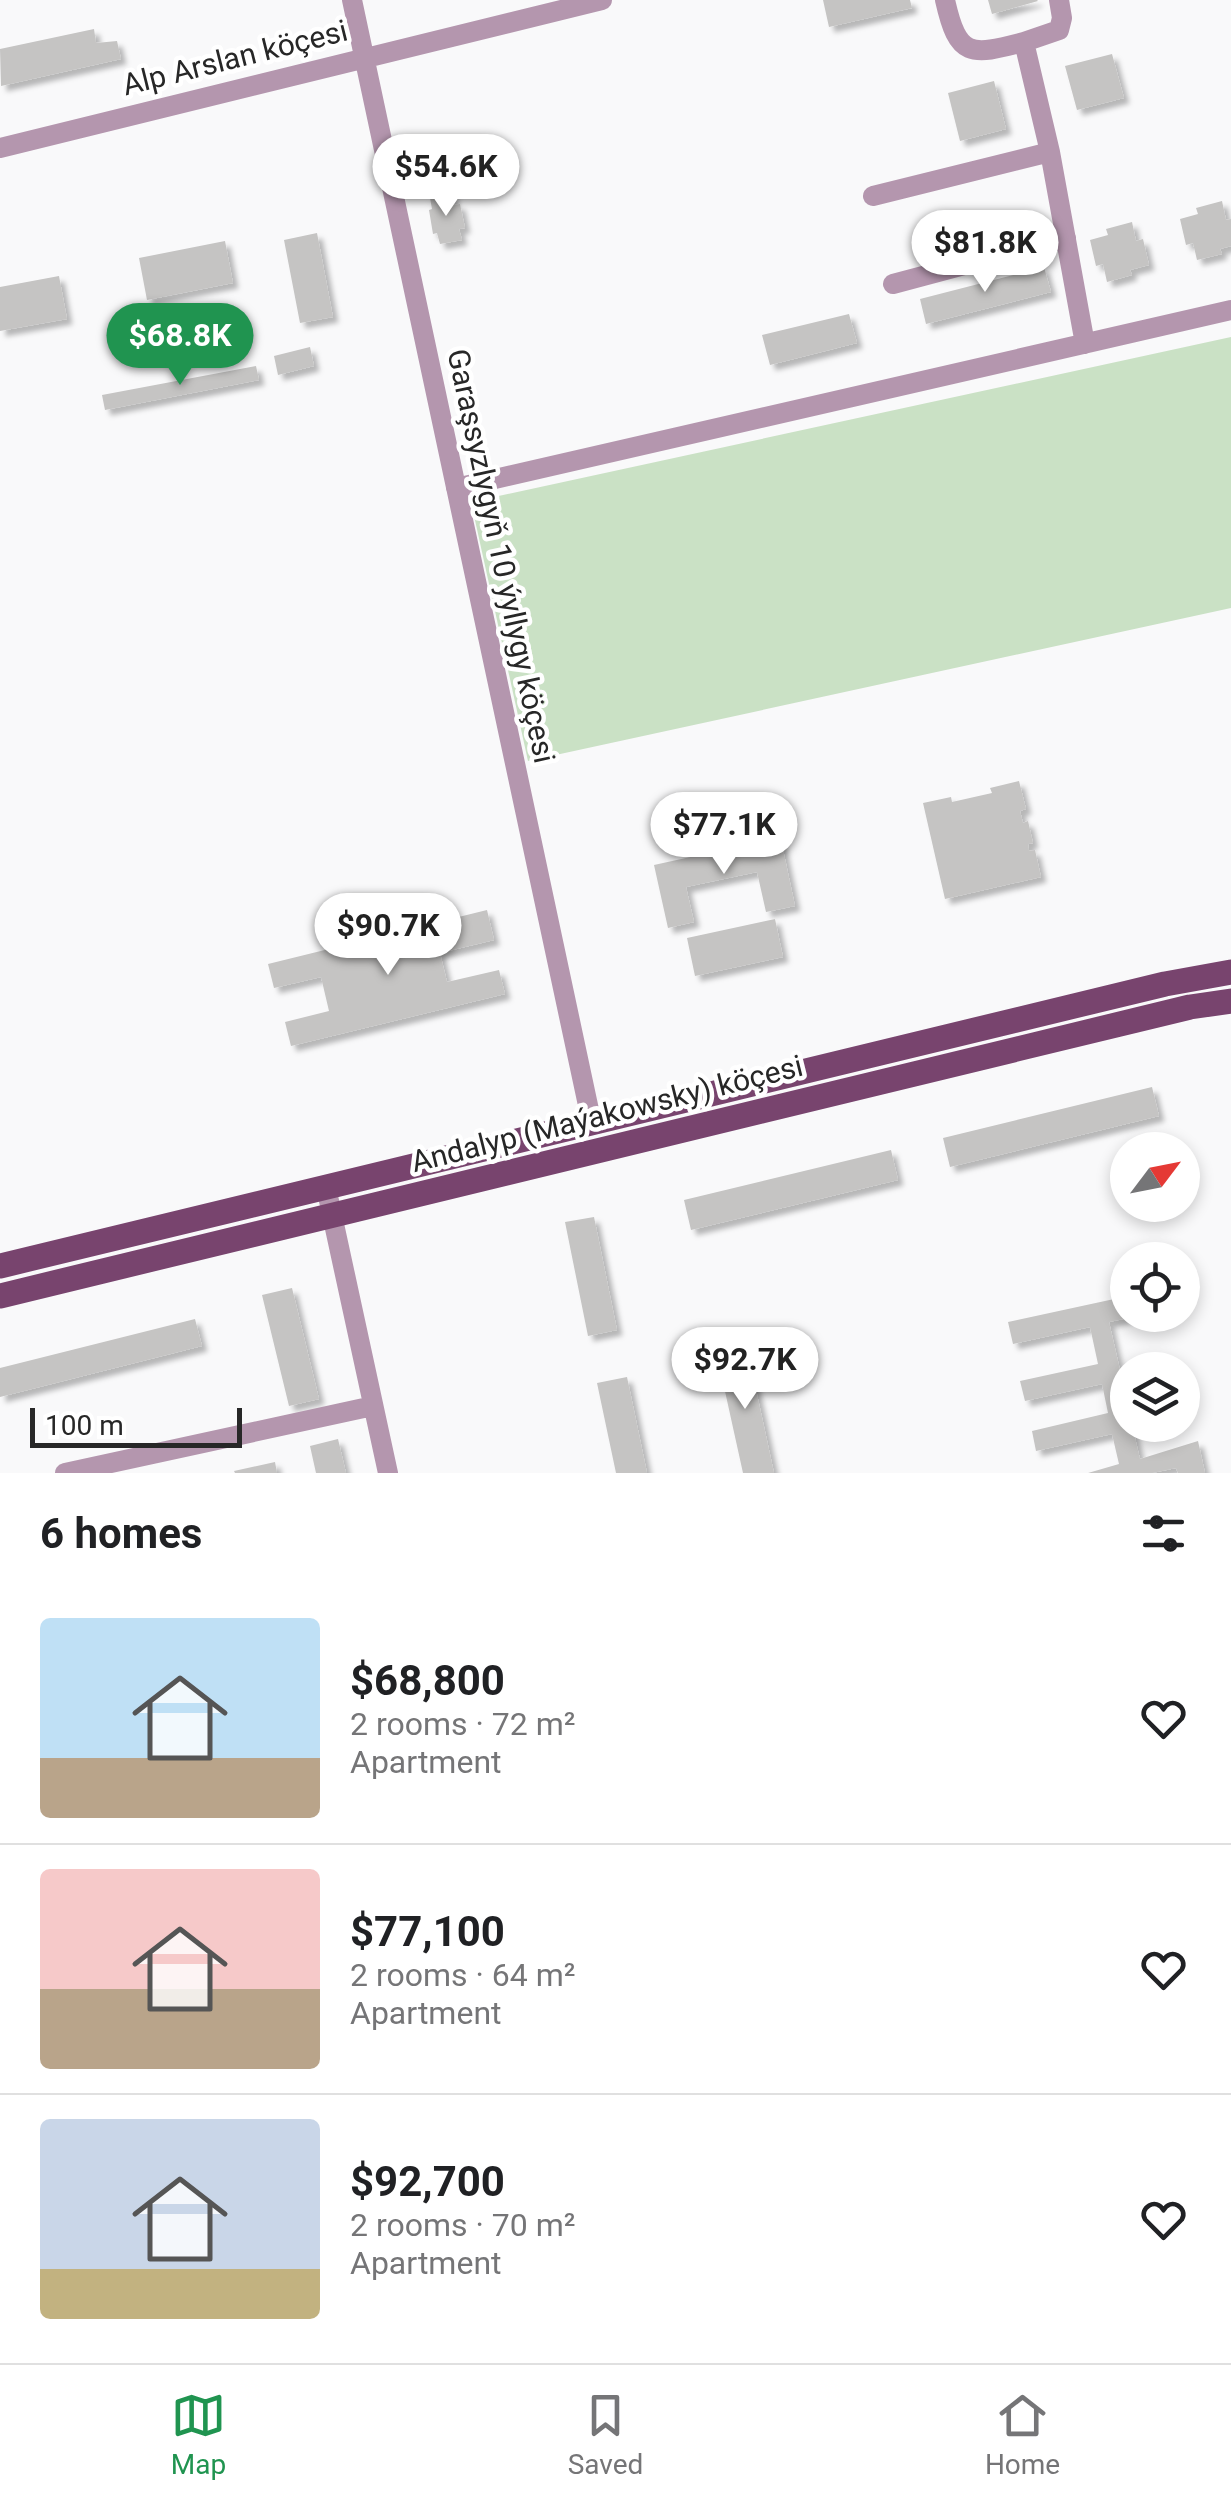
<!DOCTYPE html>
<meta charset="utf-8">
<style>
:root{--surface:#fff;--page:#f2f2f2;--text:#202124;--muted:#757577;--line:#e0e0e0;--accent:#209450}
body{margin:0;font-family:Roboto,sans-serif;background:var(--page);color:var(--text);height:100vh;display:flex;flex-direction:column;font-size:38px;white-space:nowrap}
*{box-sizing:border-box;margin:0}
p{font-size:32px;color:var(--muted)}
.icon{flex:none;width:55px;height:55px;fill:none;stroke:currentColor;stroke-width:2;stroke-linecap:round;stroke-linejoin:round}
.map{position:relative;height:1473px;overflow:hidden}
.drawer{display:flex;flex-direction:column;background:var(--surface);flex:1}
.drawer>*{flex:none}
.needle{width:65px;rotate:58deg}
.controls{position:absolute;left:1110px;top:1132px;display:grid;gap:20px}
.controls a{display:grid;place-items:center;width:90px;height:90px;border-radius:50%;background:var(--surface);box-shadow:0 5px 15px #0003;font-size:50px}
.scale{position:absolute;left:30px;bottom:25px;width:212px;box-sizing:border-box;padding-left:10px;border:5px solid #272727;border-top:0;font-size:28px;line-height:35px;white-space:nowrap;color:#272727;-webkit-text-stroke:8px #fff;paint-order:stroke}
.price{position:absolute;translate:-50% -85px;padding:0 22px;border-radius:35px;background:#fff;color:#222;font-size:32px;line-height:65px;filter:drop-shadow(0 2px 5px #0008)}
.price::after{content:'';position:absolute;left:50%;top:60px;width:30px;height:22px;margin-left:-15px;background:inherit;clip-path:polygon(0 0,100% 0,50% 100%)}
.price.on{background:var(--accent);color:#fff}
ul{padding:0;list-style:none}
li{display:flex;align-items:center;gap:30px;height:250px;padding:0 40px}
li+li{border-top:2px solid var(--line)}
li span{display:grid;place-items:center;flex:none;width:280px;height:200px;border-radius:10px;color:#555}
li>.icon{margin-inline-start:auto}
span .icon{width:120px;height:120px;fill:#fffc;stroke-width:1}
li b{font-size:42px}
h2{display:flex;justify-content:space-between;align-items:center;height:120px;padding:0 40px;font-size:42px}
.dock{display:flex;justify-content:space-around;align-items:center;height:140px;border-top:2px solid var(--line);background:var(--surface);font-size:28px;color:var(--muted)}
.dock a{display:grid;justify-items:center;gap:5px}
.dock .on{color:var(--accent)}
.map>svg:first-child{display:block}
.green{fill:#cae1c5}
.building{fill:#c5c4c3;filter:url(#shadow)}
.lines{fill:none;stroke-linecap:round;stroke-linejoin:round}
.minor{stroke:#b496ae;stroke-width:20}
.major{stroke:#78446e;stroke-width:25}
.labels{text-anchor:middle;stroke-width:9;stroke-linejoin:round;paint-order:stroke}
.street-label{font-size:30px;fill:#272727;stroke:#fff}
</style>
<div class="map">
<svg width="1231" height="1473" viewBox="0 0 1231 1473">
<defs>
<filter id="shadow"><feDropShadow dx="5.5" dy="5.5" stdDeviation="2.5" flood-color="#0004"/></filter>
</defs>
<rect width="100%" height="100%" fill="#f9f9fa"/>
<!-- green -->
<path class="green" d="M1231,337v271l-703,153 -57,-259z"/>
<!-- building -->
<path class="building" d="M823,0h87l2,8 -83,19z
M988,0h49l1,1 -46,13z
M94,29l2,14 21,-2 4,18 -120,27 -1,-37z
M1112,54l12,44 -47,12 -12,-44z
M994,81l12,48 -46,12 -12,-48z
M452,194l2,11 6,-1 5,24 -6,1 3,11 -22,4 -3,-11 -4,1 -4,-24 3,-1 -2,-11z
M1222,201l4,19 5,-1v27l-11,3 2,5 -25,6 -4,-17 -7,2 -6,-26 18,-5 -2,-6z
M1132,222l4,19 7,-2 6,26 -19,5 2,5 -25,7 -4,-18 -7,2 -6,-26 18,-5 -2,-6z
M317,233l16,84 -33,6 -16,-83z
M225,241l8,42 -86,17 -8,-42z
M1044,267l7,25 -125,32 -6,-25z
M59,276l8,43 -67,12v-44z
M849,314l8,29 -87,22 -8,-30z
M310,347l4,19 -36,9 -4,-19z
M256,366l3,14 -154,30 -3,-15z
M1019,781l7,28 -6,2 3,12 5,-2 5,22 -5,1 1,7 6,-1 6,27 -96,22 -22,-96 28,-6 1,5 40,-9 -2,-5z
M781,840l14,66 -29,6 -9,-40 -71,15 8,35 -26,6 -14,-63 100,-22 1,3z
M487,910l7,30 -54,13 7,29 52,-12 6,24 -214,52 -6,-24 44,-11 -8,-34 -47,11 -6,-24z
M775,919l8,38 -88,19 -8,-38z
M1152,1087l7,29 -209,51 -7,-29z
M891,1150l7,30 -207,50 -7,-30z
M594,1217l23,113 -29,6 -23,-114z
M292,1288l27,111 -30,7 -27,-111z
M1128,1296v22l-19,4 19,83v20h4l8,34 58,-18 7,32h-27l-2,-5 -24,5h-64l31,-9 -7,-30 -76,17 -4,-20 76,-18 -6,-29 -77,17 -5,-20 78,-17 -8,-37 -77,17 -5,-22z
M195,1319l7,27 -202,51v-29z
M747,1348l27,125h-31l-26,-118z
M627,1377l20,96h-31l-19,-90z
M338,1439l8,34h-30l-6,-27z
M275,1462l2,11h-42l-1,-2z"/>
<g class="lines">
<!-- minor -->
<path class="minor" d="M352,0l240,1124
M945,0c13,58 25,56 79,42l26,110 35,192
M1024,42l35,-12 3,-12 -3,-18
M0,148l602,-148
M873,196l177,-44
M893,284l173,-46
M456,488l775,-178
M326,1187l62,286
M65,1473l308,-67"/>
<!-- major -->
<path class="major" d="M0,1266l1165,-282 66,-12
M0,1296l1190,-289 41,-6"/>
</g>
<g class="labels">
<!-- street labels -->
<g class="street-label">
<text transform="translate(235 58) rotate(-14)" y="10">Alp Arslan köçesi</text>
<text transform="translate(501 556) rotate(78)" y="10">Garaşsyzlygyň 10 ýyllygy köçesi</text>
<text transform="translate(607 1114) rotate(-14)" y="10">Andalyp (Maýakowsky) köçesi</text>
</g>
</g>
</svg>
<div class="controls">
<a><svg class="needle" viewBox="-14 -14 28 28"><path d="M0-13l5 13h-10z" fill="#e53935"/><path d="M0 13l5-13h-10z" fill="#757577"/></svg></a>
<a><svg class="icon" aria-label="locate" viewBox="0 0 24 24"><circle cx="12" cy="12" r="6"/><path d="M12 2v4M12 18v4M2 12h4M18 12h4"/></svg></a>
<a><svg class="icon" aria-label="layers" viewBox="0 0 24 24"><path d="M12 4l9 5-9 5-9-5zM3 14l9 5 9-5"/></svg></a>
</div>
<div class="scale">100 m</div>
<b class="price" style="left:446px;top:219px">$54.6K</b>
<b class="price" style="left:985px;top:295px">$81.8K</b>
<b class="price on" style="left:180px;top:388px">$68.8K</b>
<b class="price" style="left:724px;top:877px">$77.1K</b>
<b class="price" style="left:388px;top:978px">$90.7K</b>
<b class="price" style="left:745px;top:1412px">$92.7K</b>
</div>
<section class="drawer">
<h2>6 homes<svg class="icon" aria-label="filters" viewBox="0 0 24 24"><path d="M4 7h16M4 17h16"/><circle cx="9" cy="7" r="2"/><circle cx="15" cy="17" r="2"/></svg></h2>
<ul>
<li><span style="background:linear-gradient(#bfe0f5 70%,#b9a48a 0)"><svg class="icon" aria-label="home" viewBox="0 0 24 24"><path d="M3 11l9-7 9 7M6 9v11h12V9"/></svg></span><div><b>$68,800</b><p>2 rooms · 72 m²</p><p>Apartment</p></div><svg class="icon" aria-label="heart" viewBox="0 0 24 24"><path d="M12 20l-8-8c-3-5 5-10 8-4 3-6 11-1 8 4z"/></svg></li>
<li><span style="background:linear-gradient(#f6c9c9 60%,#b9a48a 0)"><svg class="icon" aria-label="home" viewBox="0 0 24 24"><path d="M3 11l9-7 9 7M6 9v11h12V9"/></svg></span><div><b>$77,100</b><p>2 rooms · 64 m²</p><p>Apartment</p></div><svg class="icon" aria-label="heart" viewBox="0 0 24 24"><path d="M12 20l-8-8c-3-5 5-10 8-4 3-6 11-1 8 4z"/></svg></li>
<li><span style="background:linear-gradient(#c9d6e8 75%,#c2b280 0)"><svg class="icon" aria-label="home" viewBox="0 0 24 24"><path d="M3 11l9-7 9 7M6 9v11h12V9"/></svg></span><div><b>$92,700</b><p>2 rooms · 70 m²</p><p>Apartment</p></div><svg class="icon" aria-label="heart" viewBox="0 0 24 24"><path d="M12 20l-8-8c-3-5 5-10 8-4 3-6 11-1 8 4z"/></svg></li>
</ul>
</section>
<nav class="dock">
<a class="on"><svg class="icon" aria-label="map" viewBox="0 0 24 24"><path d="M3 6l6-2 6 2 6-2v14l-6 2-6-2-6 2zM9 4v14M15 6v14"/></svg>Map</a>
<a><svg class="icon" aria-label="saved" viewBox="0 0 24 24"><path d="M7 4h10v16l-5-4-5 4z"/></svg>Saved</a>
<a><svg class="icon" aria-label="home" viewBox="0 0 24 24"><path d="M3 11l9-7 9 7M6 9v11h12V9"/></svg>Home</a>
</nav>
